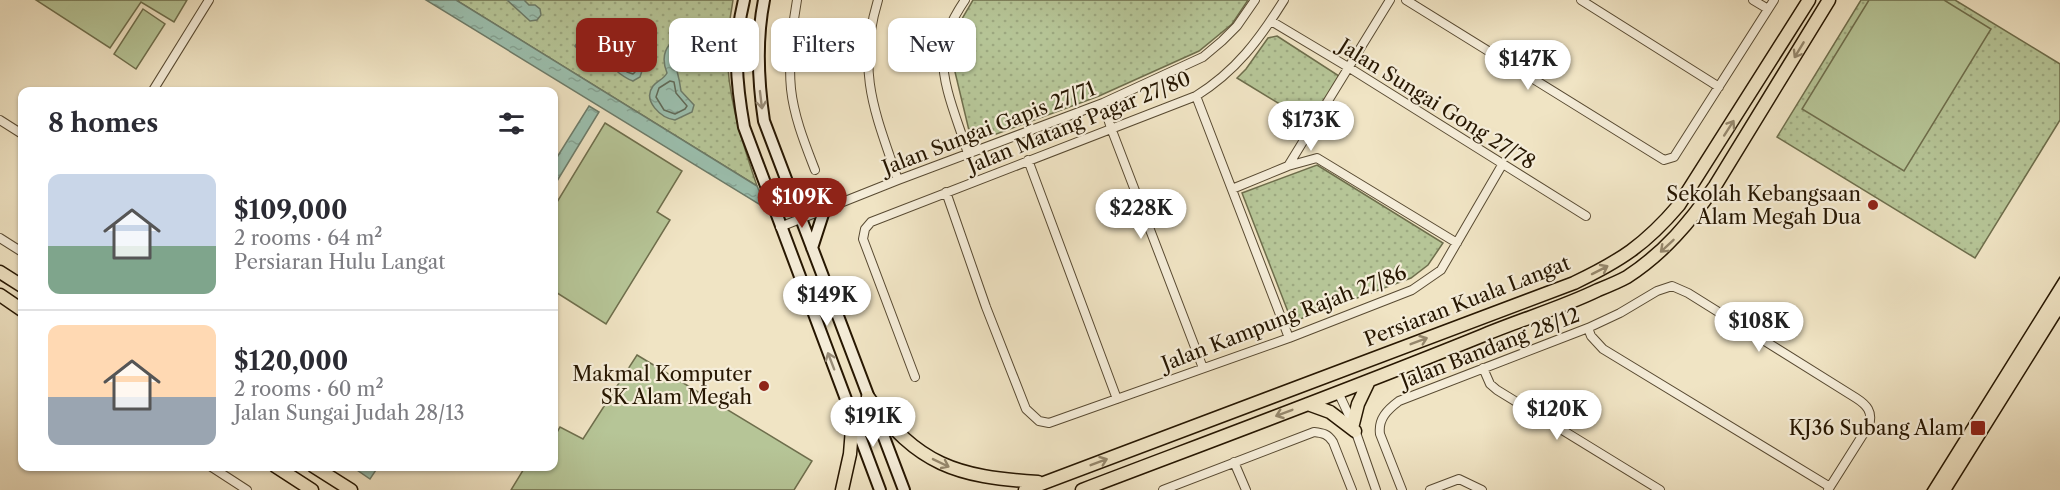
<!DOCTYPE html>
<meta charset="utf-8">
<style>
:root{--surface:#fff;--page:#f2f2f3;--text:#2b2b33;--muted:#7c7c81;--line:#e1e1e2;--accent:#8f2418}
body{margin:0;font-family:"Libre Caslon Text",serif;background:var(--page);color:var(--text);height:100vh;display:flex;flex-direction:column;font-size:22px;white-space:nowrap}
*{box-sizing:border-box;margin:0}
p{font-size:20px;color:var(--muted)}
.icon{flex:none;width:33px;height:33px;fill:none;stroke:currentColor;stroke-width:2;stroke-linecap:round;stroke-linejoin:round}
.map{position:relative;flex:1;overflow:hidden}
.sheet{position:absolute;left:18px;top:87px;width:540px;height:384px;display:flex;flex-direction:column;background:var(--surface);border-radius:12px;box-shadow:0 2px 4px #0004}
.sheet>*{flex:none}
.top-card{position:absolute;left:576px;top:18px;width:570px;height:54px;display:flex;gap:12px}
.price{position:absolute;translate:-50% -51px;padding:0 14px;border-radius:21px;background:#fff;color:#222;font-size:20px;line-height:39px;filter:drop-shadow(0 2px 3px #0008)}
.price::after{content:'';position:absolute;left:50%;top:36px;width:18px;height:14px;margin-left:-9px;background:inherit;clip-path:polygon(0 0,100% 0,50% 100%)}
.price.selected{background:var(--accent);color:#fff}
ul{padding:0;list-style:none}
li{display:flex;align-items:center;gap:18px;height:150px;padding:0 30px}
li+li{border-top:2px solid var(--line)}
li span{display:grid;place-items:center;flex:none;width:168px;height:120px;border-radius:12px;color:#555}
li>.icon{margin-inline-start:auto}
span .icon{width:72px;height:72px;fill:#fffc;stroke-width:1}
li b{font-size:26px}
h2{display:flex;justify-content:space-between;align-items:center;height:72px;padding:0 30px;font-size:26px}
.pill{padding:0 21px;border-radius:12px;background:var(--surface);box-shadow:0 2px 4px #0004;font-size:21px;line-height:54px}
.pill.selected{background:var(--accent);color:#fff}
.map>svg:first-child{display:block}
.grass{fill:url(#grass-dots);stroke:#6e6e4c;stroke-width:1.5}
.pitch{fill:#b6c597;stroke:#6e6e4c;stroke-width:1.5}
.water{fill:url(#water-ripples);stroke:#6c7b69;stroke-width:1.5}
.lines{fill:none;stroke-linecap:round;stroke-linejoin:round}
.shore{stroke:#606a58;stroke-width:1.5}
.minor-casing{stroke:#584a32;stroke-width:10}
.secondary-casing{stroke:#261601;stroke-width:14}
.primary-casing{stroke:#261601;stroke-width:15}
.minor{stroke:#f5edd9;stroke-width:8}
.secondary{stroke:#f5edd9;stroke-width:10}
.primary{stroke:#f0e4c4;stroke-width:12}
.tram{stroke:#261601;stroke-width:1.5}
.oneway{stroke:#95876c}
.oneway2{stroke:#988c78}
.poi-dot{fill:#8f2418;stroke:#f5edd9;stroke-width:2}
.labels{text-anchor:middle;stroke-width:4.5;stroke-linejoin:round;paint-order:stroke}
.street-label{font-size:20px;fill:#261601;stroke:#f5edd9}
.poi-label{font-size:20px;fill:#261601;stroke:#f5edd9;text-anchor:end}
</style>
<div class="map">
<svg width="2060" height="490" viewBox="0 0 2060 490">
<defs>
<pattern id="grass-dots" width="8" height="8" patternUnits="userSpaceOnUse" patternTransform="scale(1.5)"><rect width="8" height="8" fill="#b6c597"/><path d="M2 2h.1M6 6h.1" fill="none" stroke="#9ca880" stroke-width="1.8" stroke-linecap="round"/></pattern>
<pattern id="water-ripples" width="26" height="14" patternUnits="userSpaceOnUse" patternTransform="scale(1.5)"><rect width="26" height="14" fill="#9bbfae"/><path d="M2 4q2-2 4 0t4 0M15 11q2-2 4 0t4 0" fill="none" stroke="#85a394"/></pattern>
</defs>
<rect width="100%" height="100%" fill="#f0e4c4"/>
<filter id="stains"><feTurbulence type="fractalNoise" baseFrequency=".00333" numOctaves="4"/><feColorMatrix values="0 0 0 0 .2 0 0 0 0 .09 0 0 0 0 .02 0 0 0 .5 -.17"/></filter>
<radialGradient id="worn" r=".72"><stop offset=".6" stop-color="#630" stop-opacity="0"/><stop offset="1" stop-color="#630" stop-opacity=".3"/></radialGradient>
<!-- grass -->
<path class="grass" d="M456,0h277c-2,14 -5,28 -6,41 -1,52 14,98 30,145z
M973,0h275l-16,24 -33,27 -100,45 -127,47 -22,-92 13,-34z
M1861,0h94l105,64v56l-85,138 -198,-121z
M1277,36l62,40 -28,47 -74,-45 9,-9 22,-31z
M1317,165l126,78 -15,22 -17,13 -119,44 -50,-129z"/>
<!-- pitch -->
<path class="pitch" d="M36,0h151l-13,22 -33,-20 -31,46z
M1869,0h75l47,29 -87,142 -102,-62z
M143,9l22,15 -29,45 -22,-15z
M605,123l77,48 -25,41 13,8 -64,104 -52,-33v-84z
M637,355l175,106 -18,29h-283l14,-23 29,-1v-28l6,-11 23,12z"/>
<!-- water -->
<path class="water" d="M426,0h30l301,186 10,23z
M507,0h17l5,5h6l5,4 1,6 -4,5 -7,1z
M585,38c2,0 7,1 9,2 10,4 21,19 30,5l8,-1c13,8 13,20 8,33l-7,4c-13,-4 -20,-15 -32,-22 -10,-5 -19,-3 -26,-13l5,-7z
M670,44l6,1c2,8 -1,17 1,26 2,7 3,12 4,20l13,14 -2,7 -17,8c-14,-2 -33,-19 -22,-34 4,-5 11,-7 14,-13 -4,-10 -5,-20 3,-29z
M589,106l10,6 -45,74v-24z
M359,467v-1l19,1 -8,12 -13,-9z"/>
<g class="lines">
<!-- shore -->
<path class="shore" d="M629,50l5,2c4,8 6,16 -1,22l-6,-2 -14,-12 2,-3 9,-2z
M670,81l4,1 2,11 11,13 -2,3 -10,5 -11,-4 -8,-13 3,-9z"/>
<!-- minor casing -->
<g class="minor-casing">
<path id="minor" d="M797,0c-5,29 -9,59 -6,89 3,28 14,55 24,81
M878,0c-22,73 -3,112 20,180
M965,0c-11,16 -21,35 -22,55 -1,33 16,68 25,99
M1406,0l258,160 10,-3 100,-157
M1581,0l138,87
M1753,0l15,9
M1271,21l77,46 238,149
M152,92l57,-92
M1196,96l93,242
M1103,103l8,25 92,240
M0,120l22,14
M1028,160l89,239
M1288,166l29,-8 140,85
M1232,189l56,-23 102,-166
M946,192l40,115 40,102 13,12 10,2 240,-85 123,-48 29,-20 61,-105
M780,227l118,-47 205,-77 100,-46 19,-16 15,-15 18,-26
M0,238l22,14
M1588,328l3,8 12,13 227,138
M1483,368l7,16 7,6 163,100
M915,377l-52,-138 2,-10 6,-7 325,-126c40,-25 63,-56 88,-96
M1338,392l15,32 23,66
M1234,462l12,28
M210,466l37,24
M1163,490l151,-58c9,1 14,2 19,10l19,48
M1402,490l-22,-56c-2,-15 7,-24 19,-33l189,-73 32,-15 37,-22 15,-5 16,7 168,105c11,7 17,14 13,27l-41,65
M1430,490l29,-11 23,11"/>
</g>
<!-- secondary casing -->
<g class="secondary-casing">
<path id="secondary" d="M744,0c-11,45 -8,82 0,127l136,363
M764,0c-8,40 -6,81 0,121l140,369
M789,189c15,13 28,14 48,15
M812,248l11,-34 7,-8"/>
</g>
<!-- primary casing -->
<g class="primary-casing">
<path id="primary" d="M0,272l22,14
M0,295l22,15
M868,397c50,68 88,80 170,85
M1308,404l22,8 25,19
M1353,424l5,-20 11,-23
M275,466l37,24
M313,466l38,24
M842,490l8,-36 3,-38
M1025,490l549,-207c46,-22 71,-38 105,-78l130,-205
M1082,490c134,-51 269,-101 402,-155 38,-16 77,-27 114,-45 10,-4 20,-8 29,-13 37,-24 63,-55 88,-91l114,-186"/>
</g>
<!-- minor -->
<use href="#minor" class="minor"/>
<!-- secondary -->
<use href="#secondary" class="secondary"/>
<!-- primary -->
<use href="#primary" class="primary"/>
<!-- tram -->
<path class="tram" d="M1927,490l133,-213
M1952,490l108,-173"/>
</g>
<!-- one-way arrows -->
<defs><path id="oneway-shaft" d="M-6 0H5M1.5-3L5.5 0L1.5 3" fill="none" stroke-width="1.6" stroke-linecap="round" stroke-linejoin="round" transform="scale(1.5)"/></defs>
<g class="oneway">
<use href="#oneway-shaft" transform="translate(1799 50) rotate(121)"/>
<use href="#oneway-shaft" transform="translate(1729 128) rotate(-57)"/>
<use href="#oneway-shaft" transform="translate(1667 246) rotate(137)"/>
<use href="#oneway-shaft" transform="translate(1600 270) rotate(-27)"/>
<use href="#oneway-shaft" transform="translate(1419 341) rotate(-21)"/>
<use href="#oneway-shaft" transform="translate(1284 413) rotate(159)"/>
<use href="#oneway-shaft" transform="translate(1099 462) rotate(-21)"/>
<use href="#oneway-shaft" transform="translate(941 463) rotate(26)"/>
</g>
<g class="oneway2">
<use href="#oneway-shaft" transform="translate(761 100) rotate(83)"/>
<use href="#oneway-shaft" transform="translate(831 361) rotate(-111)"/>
</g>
<!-- markers -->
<g class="poi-dot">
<circle cx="1873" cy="205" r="6"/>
<circle cx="764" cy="386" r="6"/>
<rect x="1970" y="420" width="16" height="16" rx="3"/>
</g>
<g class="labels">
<!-- street labels -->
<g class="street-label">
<text transform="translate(1437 104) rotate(32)" y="7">Jalan Sungai Gong 27/78</text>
<text transform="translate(1079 122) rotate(-22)" y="7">Jalan Matang Pagar 27/80</text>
<text transform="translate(989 128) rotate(-21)" y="7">Jalan Sungai Gapis 27/71</text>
<text transform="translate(1467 301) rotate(-21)" y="7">Persiaran Kuala Langat</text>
<text transform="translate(1284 318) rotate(-21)" y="7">Jalan Kampung Rajah 27/86</text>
<text transform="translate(1490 348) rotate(-21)" y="7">Jalan Bandang 28/12</text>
</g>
<!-- poi labels -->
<g class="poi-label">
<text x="1861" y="201">Sekolah Kebangsaan<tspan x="1861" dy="23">Alam Megah Dua</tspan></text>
<text x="752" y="381">Makmal Komputer<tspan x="752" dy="23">SK Alam Megah</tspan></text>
<text x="1964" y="435">KJ36 Subang Alam</text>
</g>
</g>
<rect width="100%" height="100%" filter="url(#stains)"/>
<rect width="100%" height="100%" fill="url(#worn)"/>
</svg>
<b class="price" style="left:1528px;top:91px">$147K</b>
<b class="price" style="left:1311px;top:152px">$173K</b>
<b class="price selected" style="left:802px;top:229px">$109K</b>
<b class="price" style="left:1141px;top:240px">$228K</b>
<b class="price" style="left:827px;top:327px">$149K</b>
<b class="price" style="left:1759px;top:353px">$108K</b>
<b class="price" style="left:1557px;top:441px">$120K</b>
<b class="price" style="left:873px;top:448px">$191K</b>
<div class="top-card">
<a class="pill selected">Buy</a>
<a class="pill">Rent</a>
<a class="pill">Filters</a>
<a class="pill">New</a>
</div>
<section class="sheet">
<h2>8 homes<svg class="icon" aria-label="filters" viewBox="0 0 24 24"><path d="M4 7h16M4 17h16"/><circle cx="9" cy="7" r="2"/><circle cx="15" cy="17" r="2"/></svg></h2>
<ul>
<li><span style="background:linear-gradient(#c9d6e8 60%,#7fa58c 0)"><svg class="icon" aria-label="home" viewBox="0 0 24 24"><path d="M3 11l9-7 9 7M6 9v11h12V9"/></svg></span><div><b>$109,000</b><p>2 rooms · 64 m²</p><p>Persiaran Hulu Langat</p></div></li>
<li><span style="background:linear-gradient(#ffd9b3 60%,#9aa5b1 0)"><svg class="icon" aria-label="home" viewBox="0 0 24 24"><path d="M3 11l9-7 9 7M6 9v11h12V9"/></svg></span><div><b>$120,000</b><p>2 rooms · 60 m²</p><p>Jalan Sungai Judah 28/13</p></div></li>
</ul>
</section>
</div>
